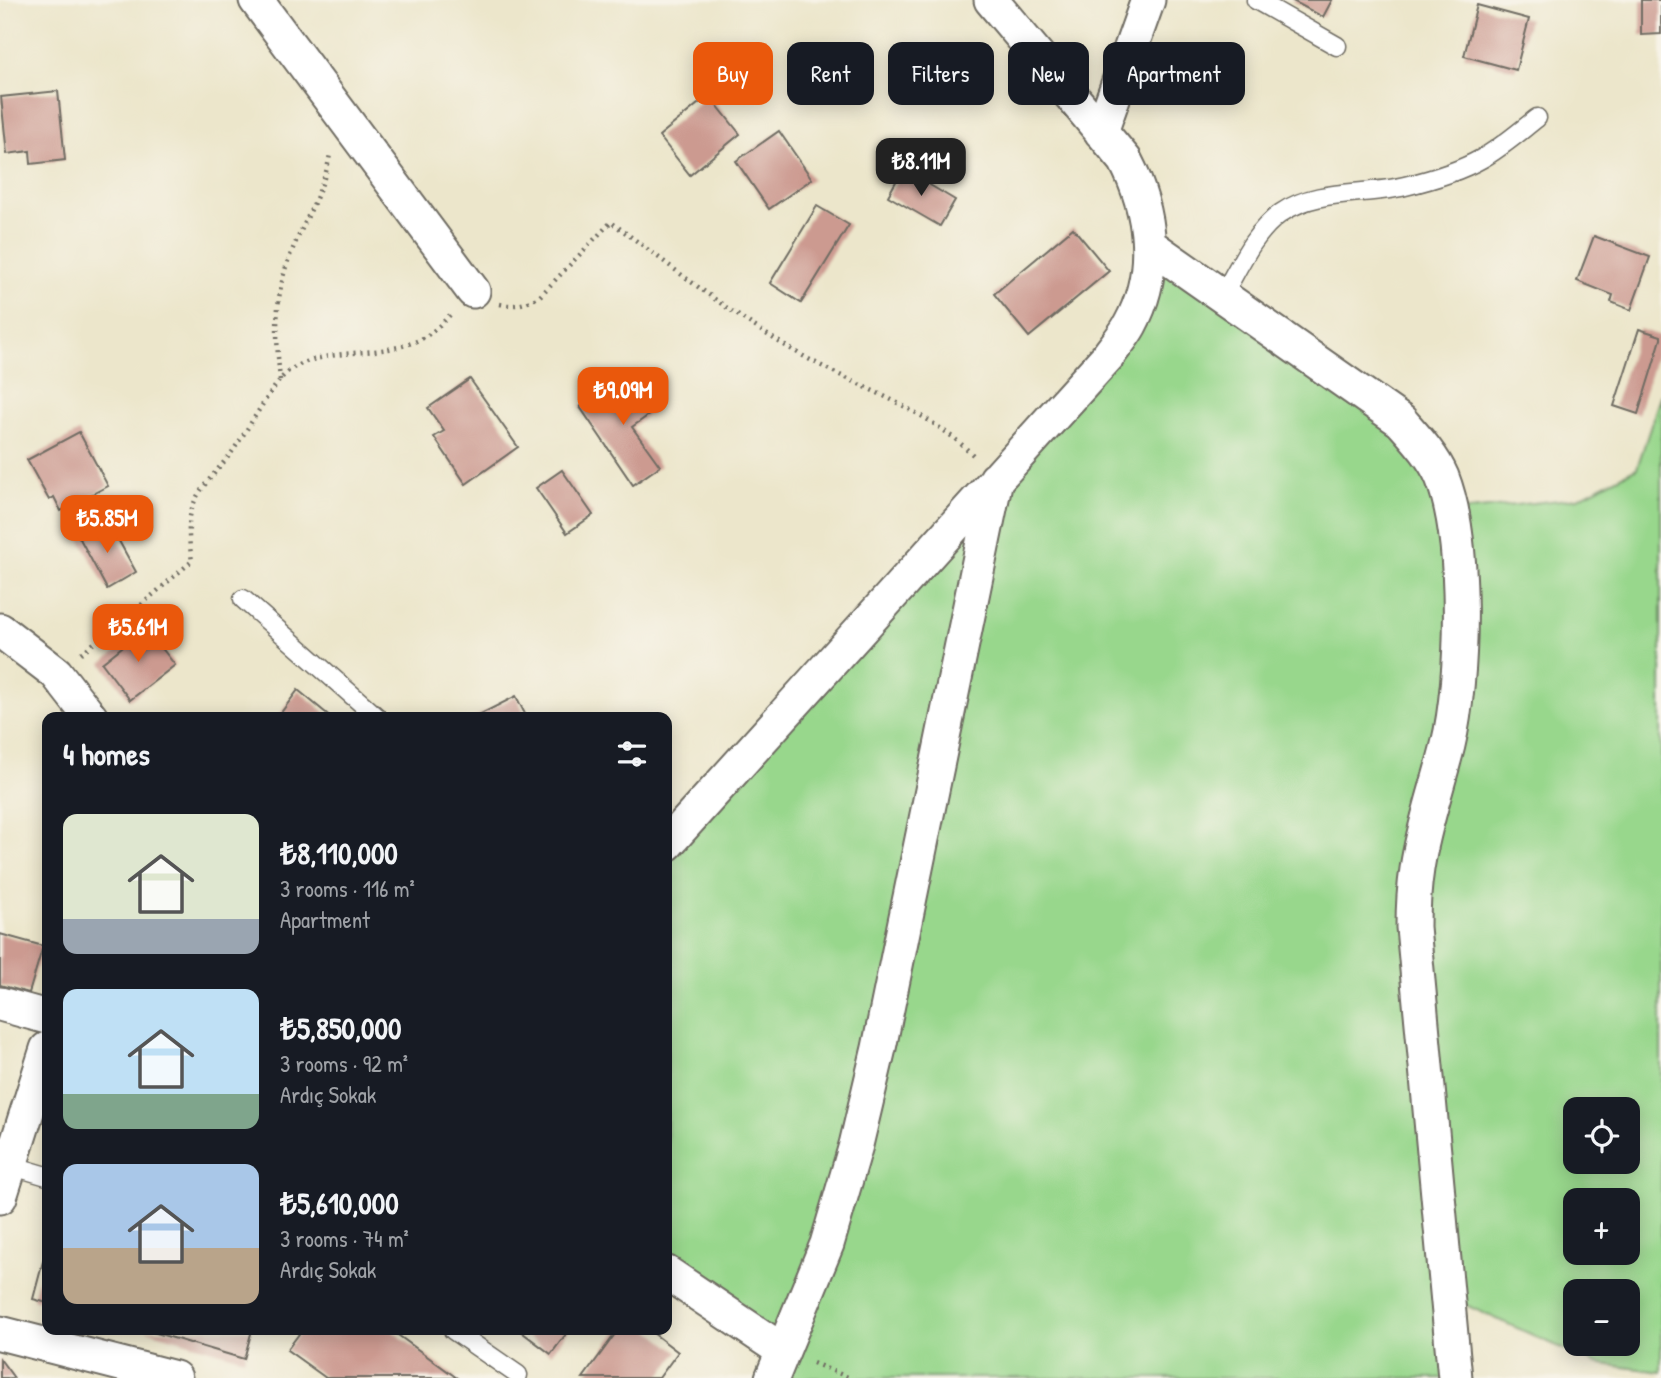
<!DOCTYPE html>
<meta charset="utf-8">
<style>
:root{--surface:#171b24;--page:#20242c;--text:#f1f3f6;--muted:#9ea1a6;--accent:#ea580c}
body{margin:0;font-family:"Patrick Hand",sans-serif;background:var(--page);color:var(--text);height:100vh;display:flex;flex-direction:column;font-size:26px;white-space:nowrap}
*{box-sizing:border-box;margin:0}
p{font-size:23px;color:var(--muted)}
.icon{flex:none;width:38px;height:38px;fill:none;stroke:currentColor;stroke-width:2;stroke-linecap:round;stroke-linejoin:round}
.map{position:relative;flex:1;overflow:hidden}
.sheet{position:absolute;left:42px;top:712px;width:630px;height:623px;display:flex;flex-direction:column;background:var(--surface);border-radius:14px;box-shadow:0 4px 18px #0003}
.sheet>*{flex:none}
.hud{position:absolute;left:693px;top:42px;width:665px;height:63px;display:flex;gap:14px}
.fabs{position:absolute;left:1563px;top:1097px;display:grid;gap:14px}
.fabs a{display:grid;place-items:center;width:77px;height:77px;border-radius:14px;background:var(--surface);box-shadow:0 4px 18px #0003;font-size:35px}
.price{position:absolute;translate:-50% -60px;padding:0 16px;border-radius:14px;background:var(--accent);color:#fff;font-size:23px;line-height:46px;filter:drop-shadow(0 2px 4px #0008)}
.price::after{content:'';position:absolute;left:50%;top:42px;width:21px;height:16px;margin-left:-10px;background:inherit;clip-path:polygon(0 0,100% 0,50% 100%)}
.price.current{background:#222;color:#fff}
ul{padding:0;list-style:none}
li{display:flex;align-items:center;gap:21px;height:175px;padding:0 21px}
li span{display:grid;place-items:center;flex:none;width:196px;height:140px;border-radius:14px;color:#555}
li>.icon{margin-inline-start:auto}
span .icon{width:84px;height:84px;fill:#fffc;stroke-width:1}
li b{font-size:30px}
h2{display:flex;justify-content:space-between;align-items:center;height:84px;padding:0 21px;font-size:30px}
.tag{padding:0 24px;border-radius:14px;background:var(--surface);box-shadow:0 4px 18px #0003;font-size:24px;line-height:63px}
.tag.current{background:var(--accent);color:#fff}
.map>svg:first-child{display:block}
.green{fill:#98d78c;stroke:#62815c;stroke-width:2;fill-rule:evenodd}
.building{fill:#cc9a90}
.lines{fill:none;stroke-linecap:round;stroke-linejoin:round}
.service-casing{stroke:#6f6c63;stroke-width:21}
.minor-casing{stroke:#6f6c63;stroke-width:37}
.path{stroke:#6f6c63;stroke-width:4.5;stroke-dasharray:2 5;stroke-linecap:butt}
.service{stroke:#fff;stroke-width:18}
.minor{stroke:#fff;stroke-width:33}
</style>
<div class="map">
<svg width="1661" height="1378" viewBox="0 0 1661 1378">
<rect width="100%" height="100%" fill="#f7f3e8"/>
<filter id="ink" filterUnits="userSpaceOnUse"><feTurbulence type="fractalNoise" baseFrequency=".0143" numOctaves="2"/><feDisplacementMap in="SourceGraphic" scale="14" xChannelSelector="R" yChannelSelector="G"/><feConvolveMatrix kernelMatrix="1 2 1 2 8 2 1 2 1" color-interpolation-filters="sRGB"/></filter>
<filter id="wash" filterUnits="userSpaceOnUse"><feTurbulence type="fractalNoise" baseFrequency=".00686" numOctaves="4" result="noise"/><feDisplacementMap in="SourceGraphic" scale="28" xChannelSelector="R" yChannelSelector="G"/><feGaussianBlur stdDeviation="1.57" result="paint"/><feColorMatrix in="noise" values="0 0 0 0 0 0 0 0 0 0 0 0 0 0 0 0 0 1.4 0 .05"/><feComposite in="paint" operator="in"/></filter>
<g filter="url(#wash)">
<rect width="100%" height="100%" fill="#ece6cb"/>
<!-- green -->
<path class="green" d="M1151,246l250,175 51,91 126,-14 59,-30 24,-74v978l-66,-9 -147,-66 7,81h-683l11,-27 -116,-78v-429l441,-488zM1575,1110h53v52h-53zM1575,1200h53v53h-53zM1575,1292h53v52h-53z"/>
<g id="blocks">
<!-- building -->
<path class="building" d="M1291,0h41l-9,17z
M1641,0h20v34l-20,1z
M1477,5l52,14 -13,51 -52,-14z
M58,91l7,69 -34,4 -1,-13 -23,3 -6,-57z
M709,95l31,39 -50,41 -31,-39z
M779,131l33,48 -43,30 -33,-48z
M903,169l52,31 -15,26 -52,-30z
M817,206l32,19 -48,78 -31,-20z
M1073,228l36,43 -80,66 -35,-43z
M1594,236l56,21 -19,53 -20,-8 2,-7 -36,-14z
M1639,329l22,7v3l-23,75 -24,-8z
M627,375l26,37 -21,15 28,39 -27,19 -53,-78z
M470,379l48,68 -52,37 -32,-47 10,-6 -16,-23z
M79,432l29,54 -47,25 -7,-14 -5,3 -22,-40z
M562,470l31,45 -26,18 -31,-45z
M108,521l28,51 -29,17 -28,-52z
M146,628l29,37 -45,35 -28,-37z
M298,690l34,28h-55z
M516,696l11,22h-54z
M0,934l43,12 -14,47 -29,-8z
M46,1250h1v53l-14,-4z
M146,1330h106l-8,29z
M302,1330h89l66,48h-131l-39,-28z
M519,1330h50l-18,24z
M618,1330h31l29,22 -19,26h-76z
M0,1359l14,19h-14z"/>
</g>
</g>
<g filter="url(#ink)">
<use href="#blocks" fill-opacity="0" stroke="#6f6c63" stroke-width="2"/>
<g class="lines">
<!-- service casing -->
<g class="service-casing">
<path id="service" d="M1256,0l81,46
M1223,295c16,-28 30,-62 58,-82 36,-25 84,-17 124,-27 25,-6 53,-14 76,-27 20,-11 38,-27 56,-41
M243,599l135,119
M3,1163l44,13
M453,1330l65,45"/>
</g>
<!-- minor casing -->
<g class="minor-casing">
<path id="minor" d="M256,0l217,291
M1101,132l47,-132
M1151,246l250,175c15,17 32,35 41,56 25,63 22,202 6,268 -10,41 -25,82 -31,124 -3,19 -4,39 -4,58l42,451
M0,630l56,43 35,45
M667,844l441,-488c7,-10 16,-20 22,-31 29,-53 22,-113 -5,-165l-134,-160
M0,1004l47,13
M0,1197l47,-148
M667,1273l116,78
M0,1333l175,45
M772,1378l55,-134 29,-99 23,-97 117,-569"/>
</g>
<!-- path -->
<path class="path" d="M500,304c16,3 26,0 40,-8l71,-74c63,46 125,97 194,135 57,32 123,52 170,100
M280,380c-4,-41 -6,-80 8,-119 12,-33 37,-72 42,-107
M81,653l38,-29 73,-63c-3,-20 -6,-39 2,-58 6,-16 27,-36 38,-51 16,-23 30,-49 47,-71 4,-5 10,-11 16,-14 38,-20 85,-9 124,-27 13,-6 23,-17 33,-27
M813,1363l37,15"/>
<!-- service -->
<use href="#service" class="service"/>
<!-- minor -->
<use href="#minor" class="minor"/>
</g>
</g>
</svg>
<div class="fabs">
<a><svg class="icon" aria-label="locate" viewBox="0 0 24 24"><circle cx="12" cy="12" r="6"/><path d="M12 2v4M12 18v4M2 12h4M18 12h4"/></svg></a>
<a>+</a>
<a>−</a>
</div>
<b class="price current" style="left:921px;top:198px">₺8.11M</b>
<b class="price" style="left:623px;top:427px">₺9.09M</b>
<b class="price" style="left:107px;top:555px">₺5.85M</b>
<b class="price" style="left:138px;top:664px">₺5.61M</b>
<div class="hud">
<a class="tag current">Buy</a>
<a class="tag">Rent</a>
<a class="tag">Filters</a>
<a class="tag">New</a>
<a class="tag">Apartment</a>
</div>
<section class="sheet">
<h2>4 homes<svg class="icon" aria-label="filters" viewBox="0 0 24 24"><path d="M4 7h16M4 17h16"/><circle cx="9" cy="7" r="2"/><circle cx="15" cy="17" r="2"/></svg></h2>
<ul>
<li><span style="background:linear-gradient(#dfe7d0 75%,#9aa5b1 0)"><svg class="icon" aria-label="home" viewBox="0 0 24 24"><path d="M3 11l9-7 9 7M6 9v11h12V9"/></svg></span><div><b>₺8,110,000</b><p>3 rooms · 116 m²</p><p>Apartment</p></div></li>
<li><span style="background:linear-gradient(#bfe0f5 75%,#7fa58c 0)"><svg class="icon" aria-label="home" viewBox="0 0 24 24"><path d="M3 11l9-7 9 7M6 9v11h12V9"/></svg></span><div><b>₺5,850,000</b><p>3 rooms · 92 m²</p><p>Ardıç Sokak</p></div></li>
<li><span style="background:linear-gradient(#a9c7e8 60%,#b9a48a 0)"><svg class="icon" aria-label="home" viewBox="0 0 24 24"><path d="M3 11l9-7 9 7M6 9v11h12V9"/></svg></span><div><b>₺5,610,000</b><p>3 rooms · 74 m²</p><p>Ardıç Sokak</p></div></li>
</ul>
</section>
</div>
